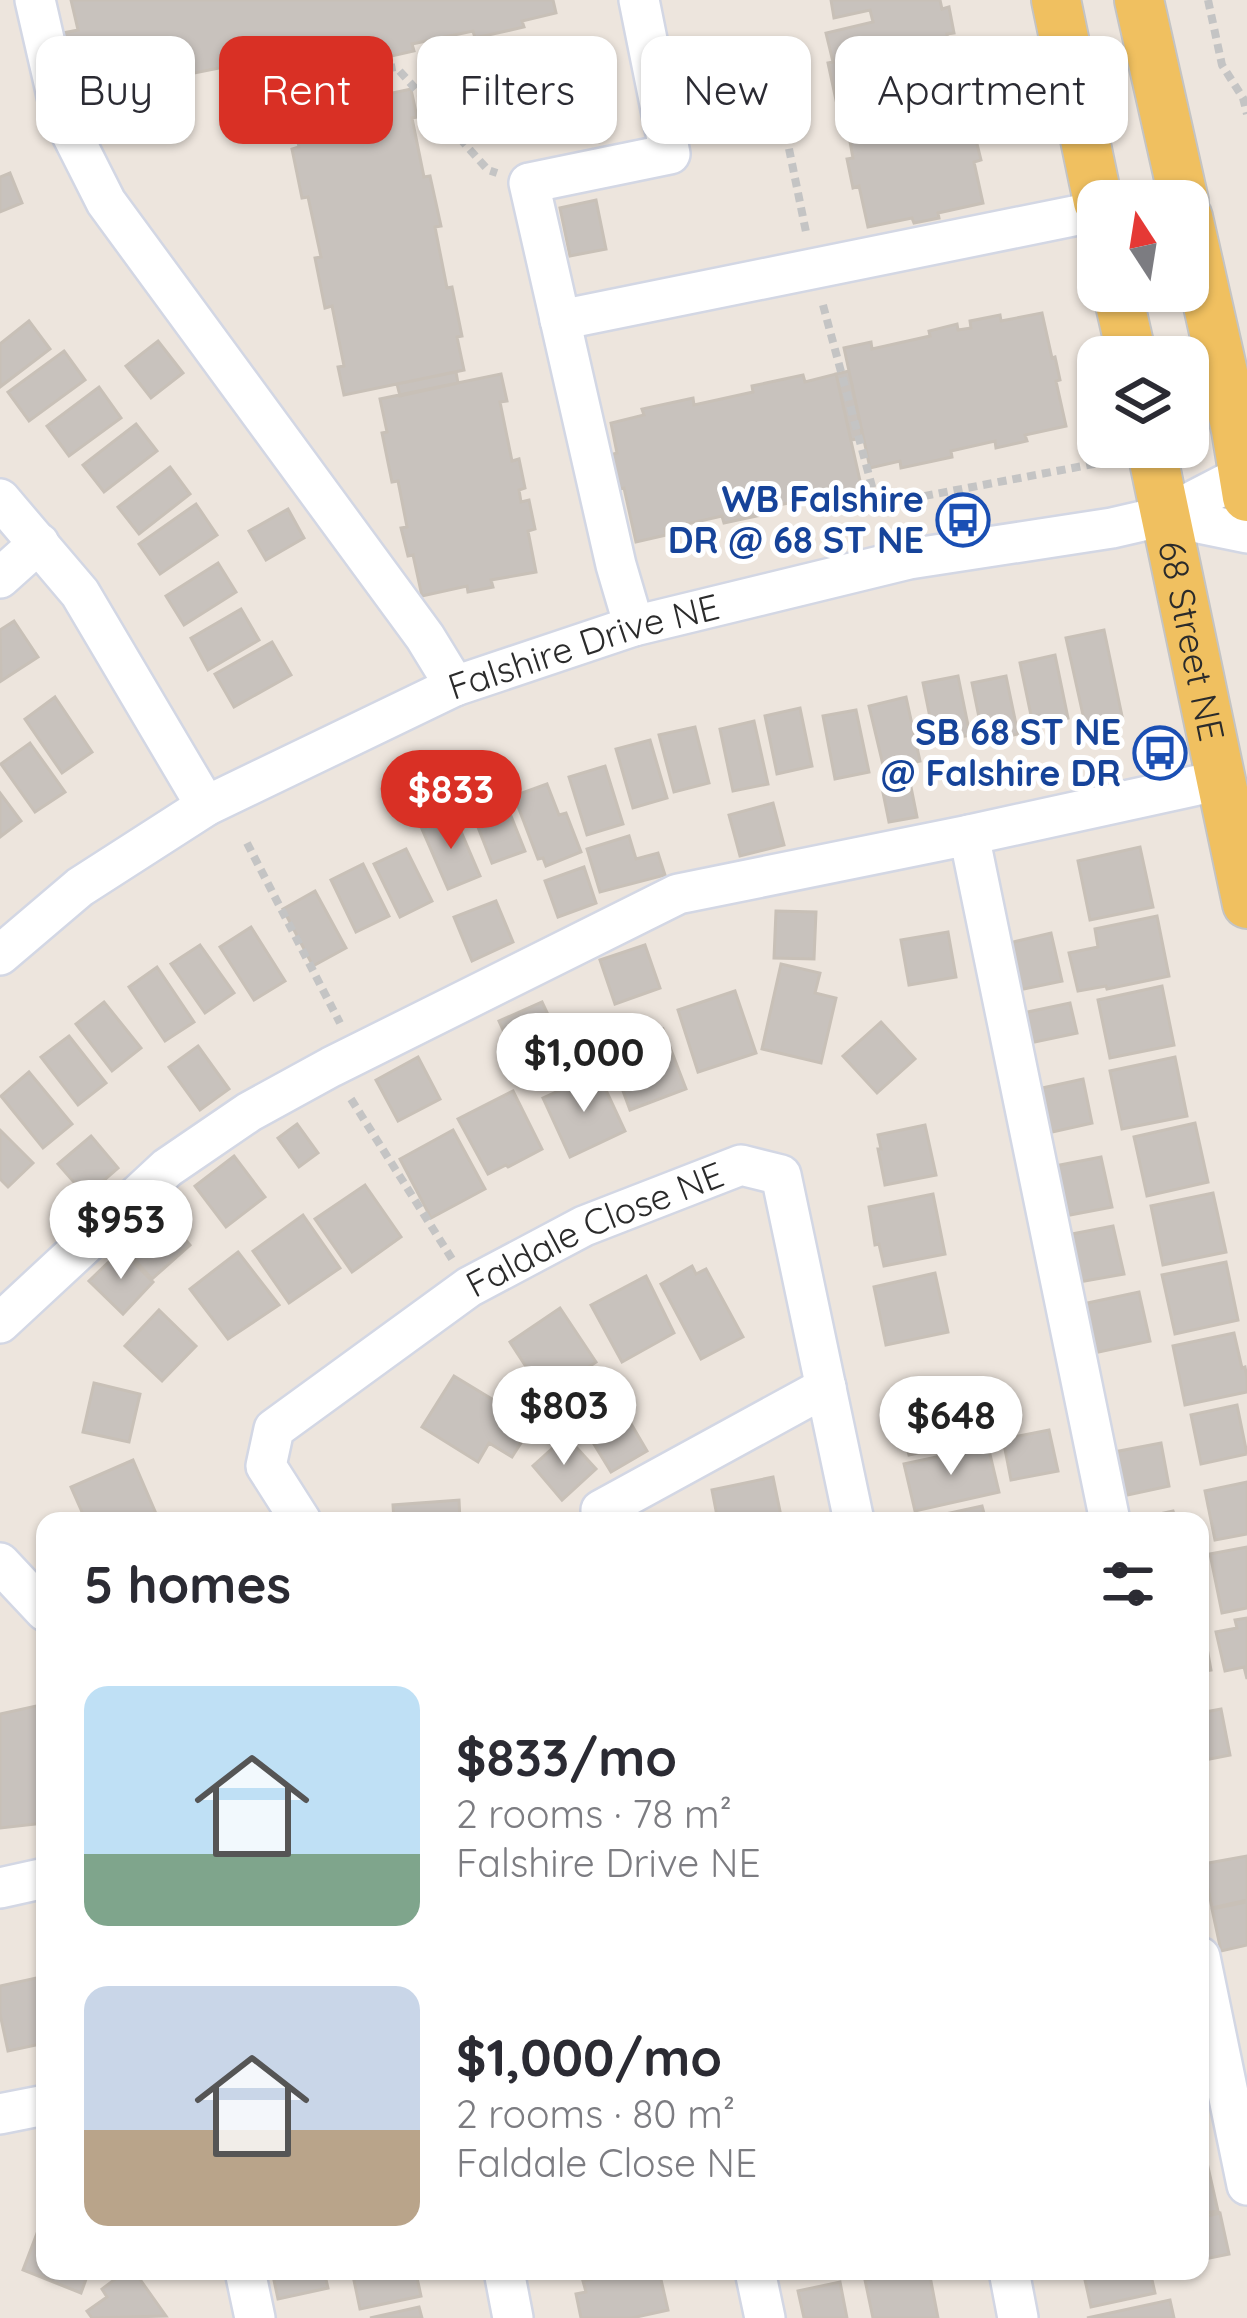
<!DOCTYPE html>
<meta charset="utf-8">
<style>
:root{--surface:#fff;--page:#f2f2f3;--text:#2b2b33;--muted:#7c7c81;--accent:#d93025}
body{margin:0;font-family:Quicksand,sans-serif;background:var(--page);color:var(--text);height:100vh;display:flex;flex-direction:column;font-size:45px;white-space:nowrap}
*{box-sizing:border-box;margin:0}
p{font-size:39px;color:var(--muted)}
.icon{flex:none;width:66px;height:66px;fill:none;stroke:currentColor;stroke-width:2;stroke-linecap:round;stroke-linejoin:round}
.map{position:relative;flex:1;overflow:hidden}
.side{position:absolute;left:36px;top:1512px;width:1173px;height:768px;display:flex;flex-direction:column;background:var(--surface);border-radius:24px;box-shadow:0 3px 9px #0004}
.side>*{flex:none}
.top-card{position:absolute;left:36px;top:36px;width:1176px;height:108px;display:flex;gap:24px}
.needle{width:78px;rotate:348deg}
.tools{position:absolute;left:1077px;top:180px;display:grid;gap:24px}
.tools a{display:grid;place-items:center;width:132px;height:132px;border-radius:24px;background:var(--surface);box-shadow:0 3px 9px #0004;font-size:60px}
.price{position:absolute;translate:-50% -102px;padding:0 27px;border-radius:42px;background:#fff;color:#222;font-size:39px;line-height:78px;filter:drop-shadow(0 3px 6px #0008)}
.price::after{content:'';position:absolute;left:50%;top:72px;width:36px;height:27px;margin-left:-18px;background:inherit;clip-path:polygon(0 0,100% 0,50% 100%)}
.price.current{background:var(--accent);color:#fff}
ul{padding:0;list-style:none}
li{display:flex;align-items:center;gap:36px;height:300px;padding:0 48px}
li span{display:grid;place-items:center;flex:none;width:336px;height:240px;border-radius:24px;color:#555}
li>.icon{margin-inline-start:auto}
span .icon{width:144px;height:144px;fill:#fffc;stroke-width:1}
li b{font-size:51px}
h2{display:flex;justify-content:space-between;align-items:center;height:144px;padding:0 48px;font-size:51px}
.pill{padding:0 42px;border-radius:24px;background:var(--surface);box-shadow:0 3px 9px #0004;font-size:42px;line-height:108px}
.pill.current{background:var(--accent);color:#fff}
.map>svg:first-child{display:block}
.building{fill:#c8c2bd;stroke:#c8c0b7;stroke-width:3}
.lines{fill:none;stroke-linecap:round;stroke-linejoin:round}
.minor-casing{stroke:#d3d7e4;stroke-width:44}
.major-casing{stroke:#c4c4c4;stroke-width:52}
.path{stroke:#c4c4c4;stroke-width:8;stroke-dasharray:9 6;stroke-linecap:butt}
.minor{stroke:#fff;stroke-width:39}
.major{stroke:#f0c060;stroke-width:48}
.labels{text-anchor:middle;stroke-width:10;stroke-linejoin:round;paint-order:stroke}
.transit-label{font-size:36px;font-weight:bold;fill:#164399;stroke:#fff;text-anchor:end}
.street-label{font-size:36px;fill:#2b2b2b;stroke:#fff}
</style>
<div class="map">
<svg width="1247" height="2318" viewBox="0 0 1247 2318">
<rect width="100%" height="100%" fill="#ede5dd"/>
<!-- building -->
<path class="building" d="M71,0h482l3,13 -34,8 2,6 -49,11 -2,-7 -61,13 2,7 -49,11 -2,-7 -32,7 -4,-17 -44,10 1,5 -49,11 -1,-6 -60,12 1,7 -50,10 -1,-6 -33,7 -6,-30 -14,2 -8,-34 15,-3z
M831,0h109l2,9 7,-2 5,26 -7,1 13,59 5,-1 6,28 -6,1 2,12 7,-1 7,28 -7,2 9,41 -45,10 1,5 -25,5 -2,-5 -44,9 -9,-41 -6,2 -6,-29 6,-1 -3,-16 -6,-29 -5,1 -11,-51 5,-1 -7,-29 47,-11 -3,-12 -36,8z
M371,83l3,14 37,-8 6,28 -5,1 12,59 6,-1 11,50 -6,1 12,61 5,-1 10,49 -5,1 7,33 -120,25 -6,-28 6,-1 -12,-60 -7,2 -10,-50 6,-1 -13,-60 -6,1 -10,-49 7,-2 -7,-34 47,-10 -3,-14z
M10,173l12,30 -22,9v-35z
M596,200l10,49 -36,7 -10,-48z
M1042,313l10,45 3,-1 5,23 -4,1 10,45 -41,9 2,6 -31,7 -1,-7 -44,10 1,6 -51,11 -1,-7 -30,7 -26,-120 27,-6 1,7 58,-13 -1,-5 28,-7 1,6 13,-2 -1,-7 30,-6 1,6z
M29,321l21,28 -50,38v-43z
M158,341l25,32 -32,25 -25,-32z
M64,351l21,29 -56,41 -21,-29z
M849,371l14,67 -12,2 -15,-66z
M456,372l2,11 -58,13 -3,-12z
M501,374l6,27 -7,1 12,59 7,-2 6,29 -6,2 2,12 8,-2 6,29 -7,2 8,41 -45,8 2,7 -25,5 -1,-6 -45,10 -9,-41 -5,1 -7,-28 6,-1 -9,-46 -6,1 -10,-49 5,-1 -7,-33z
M836,374l27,120 -29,6 -2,-6 -58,12 1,6 -51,11 -2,-7 -57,13 1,6 -30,7 -12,-54 -14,3 -7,-34 14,-4 -6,-30 33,-8 -2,-6 51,-11 1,7 59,-13 -1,-6 51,-11 2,7z
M99,387l22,31 -52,38 -22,-30z
M136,424l21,27 -53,41 -21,-27z
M170,467l20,27 -51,40 -21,-27z
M196,504l21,31 -57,39 -21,-30z
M288,509l16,29 -38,22 -17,-29z
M218,563l18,29 -52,33 -18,-29z
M241,609l18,31 -51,30 -17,-32z
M14,621l24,36 -37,24 -1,-51z
M1104,630l18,86 -37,8 -19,-86z
M272,642l19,33 -57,32 -19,-33z
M1055,655l13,63 -35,7 -13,-62z
M958,676l12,59 -35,7 -12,-59z
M1006,676l12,58 -34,8 -12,-59z
M55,697l37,55 -30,21 -37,-54z
M906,697l14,64 -36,8 -15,-63z
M800,708l12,58 -35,8 -12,-58z
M856,710l13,62 -34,7 -12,-63z
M754,721l14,63 -35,7 -13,-62z
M695,727l14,56 -35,9 -15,-57z
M650,740l17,58 -34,10 -17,-59z
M30,743l35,49 -30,20 -34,-48z
M605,766l18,58 -36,11 -18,-58z
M908,772l9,45 -28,5 -9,-44z
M547,784l12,31 7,-2 15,39 -35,14 -3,-8 -5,1 -24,-63z
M501,791l24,60 -33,12 -23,-59z
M0,793l21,28 -21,16z
M773,803l11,42 -44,11 -11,-41z
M454,815l26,61 -32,13 -26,-60z
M629,836l7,23 22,-6 7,22 -65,17 -13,-43z
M1140,847l13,60 -63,13 -12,-59z
M406,849l26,52 -32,16 -26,-53z
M363,864l26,52 -33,16 -25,-52z
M584,867l12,36 -38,14 -13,-36z
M315,891l31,57 -33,18 -30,-57z
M496,901l17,41 -41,19 -18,-44z
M776,911l40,1 -2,47 -40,-1z
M1157,916l12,60 -62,13 -1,-3 -28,5 -9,-38 29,-6 -3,-18z
M251,927l34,54 -31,19 -34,-53z
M948,932l8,45 -47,8 -8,-45z
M1051,933l11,48 -43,9 -10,-47z
M200,945l34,48 -29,20 -34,-49z
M645,945l15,43 -45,16 -15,-44z
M781,964l39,9 -5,20 21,5 -15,65 -59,-14z
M157,967l37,55 -29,19 -36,-54z
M1162,986l12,59 -64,13 -12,-58z
M735,991l21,62 -58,19 -20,-62z
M104,1002l37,46 -29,23 -36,-47z
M542,1002l18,38 -44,19 -17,-38z
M1070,1003l7,30 -47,10 -7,-30z
M881,1022l34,37 -38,34 -34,-37z
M663,1029l23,60 -56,21 -22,-60z
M69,1036l37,47 -28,22 -37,-48z
M198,1046l31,43 -29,21 -31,-43z
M418,1057l22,42 -42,22 -22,-41z
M1175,1057l12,59 -65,13 -12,-58z
M29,1072l43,52 -29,24 -42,-52z
M598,1073l27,58 -55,26 -27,-59z
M1083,1079l9,44 -44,10 -10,-44z
M513,1091l29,58 -34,18 -2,-2 -18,9 -30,-55z
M1195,1123l13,59 -61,14 -13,-59z
M297,1124l21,29 -19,14 -21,-29z
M925,1125l11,50 -51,10 -7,-36h3l-3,-14z
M0,1130l33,33 -25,24 -8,-8z
M453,1130l32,59 -54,29 -31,-59z
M91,1136l27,32 -32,28 -28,-32z
M234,1156l31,41 -39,30 -31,-41z
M1101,1157l11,50 -47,9 -10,-50z
M365,1185l36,52 -49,35 -37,-53z
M1213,1193l13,59 -63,13 -12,-59z
M933,1194l12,60 -61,12 -5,-22 -4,1 -6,-38z
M159,1209l31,36 -38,34 -32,-36z
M303,1215l37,53 -51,35 -36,-52z
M1113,1226l11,48 -45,8 -12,-47z
M121,1250l32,32 -30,32 -34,-33z
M238,1252l41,53 -51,34 -38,-50z
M1226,1262l12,58 -63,14 -13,-59z
M692,1266l4,8 10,-5 37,68 -42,22 -40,-75z
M935,1273l13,59 -62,13 -12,-58z
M646,1276l28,57 -52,29 -31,-57z
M1139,1292l11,49 -56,12 -11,-49z
M560,1308l36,54 -51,34 -35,-54z
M159,1310l37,36 -34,35 -37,-35z
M1234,1333l8,35 3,-1 2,11v14l-62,13 -12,-59z
M454,1376l79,48 -21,33 -23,-14 -11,19 -56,-35z
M94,1383l46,11 -11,48 -46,-10z
M983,1390l10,47 -84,18 -12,-47z
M1237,1405l10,49 -46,10 -10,-49z
M623,1410l24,41 -36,21 -25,-41z
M1049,1430l9,41 -47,9 -8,-41z
M566,1436l30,33 -34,31 -29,-34z
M1161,1443l8,43 -46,10 -9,-44z
M988,1446l11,46 -84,19 -11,-47z
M133,1460l24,56 -12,5h-59l-15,-34z
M773,1477l9,44h-64l-6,-31z
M1247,1482v52l-32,6 -10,-49z
M459,1500l1,21h-66l-1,-16z
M982,1506l4,15h-68v-1z
M1173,1511l3,10h-44v-1z
M1247,1547v61l-25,5 -12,-59z
M1247,1618v61l-3,-12 -19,4 -9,-39 21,-4 -2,-8z
M1203,1626l8,44 -11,2v-45z
M45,1704v119l-45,5v-114z
M1221,1709l9,46 -30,6v-48z
M1247,1856v44l-35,8 -9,-44z
M1247,1902v43l-26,6 -9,-42z
M45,1976v67l-37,8 -8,-37v-28z
M1208,2167l10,44 -18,3v-46z
M1220,2213l9,41 -29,6v-42z
M44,2215l1,56h44l-8,22 -58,-23z
M126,2271h8l32,45 -74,2 -5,-7 20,-14 -5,-8z
M272,2271h52l4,17 -50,11z
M352,2271h67l-3,2 5,23 -61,13z
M628,2271h31l9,39 -36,8h-51l-5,-24 10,-2 -3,-11z
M908,2271h21l9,47h-65l-8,-38z
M1083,2271h67l5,22 -64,14z
M840,2282l7,36h-43l-6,-27z
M1170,2300l4,18h-87z
M419,2307l3,11h-52z"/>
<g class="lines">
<!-- minor casing -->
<g class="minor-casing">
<g id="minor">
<path d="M35,0l26,113 45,89 319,435 30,49"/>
<path d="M560,320l538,-109"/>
<path d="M0,499l80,94 126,213"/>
<path d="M1164,516l83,17"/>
<path d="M0,578l39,-35"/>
<path d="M634,626l-18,-61 -87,-382 141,-29 -31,-154"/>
<path d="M969,835l252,-55"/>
<path id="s1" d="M0,955l80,-68 126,-81 249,-120 179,-60 275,-67 203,-31 52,-12 83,-43"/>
<path d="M0,1323l167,-155 82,-56 82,-45 347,-173 291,-59 141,686"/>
<path id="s2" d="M301,1521l-35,-55 8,-37 195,-142 115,-61 157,-61 40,10 73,346"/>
<path d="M603,1521l-2,-11 225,-123"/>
<path d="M0,1563l45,48"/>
<path d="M0,1888l45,-10"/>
<path d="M1200,1957l47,228"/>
<path d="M0,2114l45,-9"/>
<path d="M245,2271l10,47"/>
<path d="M504,2271l9,47"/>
<path d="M755,2271l10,47"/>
<path d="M1009,2271l9,47"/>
</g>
</g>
<!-- major casing -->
<g class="major-casing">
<g id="major">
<path d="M1056,0l42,202"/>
<path d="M1139,0l45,201"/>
<path d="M1188,217l48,213 11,67"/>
<path d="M1117,291l15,66"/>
<path id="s3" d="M1151,447l96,457"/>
</g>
</g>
<!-- path -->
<path class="path" d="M1208,0l14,65 21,33 4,16
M786,134l20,98
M251,140l40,-55 105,-18 92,103 9,3
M823,305l54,200 222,-42
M247,843l93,180
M351,1099l101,160"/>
<!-- minor -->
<use href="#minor" class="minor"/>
<!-- major -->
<use href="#major" class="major"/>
</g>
<!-- icons -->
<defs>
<g id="bus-ring" transform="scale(2.7)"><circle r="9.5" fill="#fff" stroke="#1a4fb4" stroke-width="1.5"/><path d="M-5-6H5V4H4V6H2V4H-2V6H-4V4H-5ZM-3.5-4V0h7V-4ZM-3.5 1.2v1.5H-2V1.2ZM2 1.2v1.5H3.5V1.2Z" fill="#1a4fb4"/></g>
</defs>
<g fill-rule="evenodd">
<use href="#bus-ring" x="963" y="520"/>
<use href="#bus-ring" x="1160" y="753"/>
</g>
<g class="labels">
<!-- transit labels -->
<g class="transit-label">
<text x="924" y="512">WB Falshire<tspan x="924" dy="41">DR @ 68 ST NE</tspan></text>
<text x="1121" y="745">SB 68 ST NE<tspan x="1121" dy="41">@ Falshire DR</tspan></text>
</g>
<!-- street labels -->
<g class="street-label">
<text dy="13" stroke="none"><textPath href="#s3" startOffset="198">68 Street NE</textPath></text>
<text dy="13" stroke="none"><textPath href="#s1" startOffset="666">Falshire Drive NE</textPath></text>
<text dy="13" stroke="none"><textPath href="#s2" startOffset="483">Faldale Close NE</textPath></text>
</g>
</g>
</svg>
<div class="tools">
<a><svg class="needle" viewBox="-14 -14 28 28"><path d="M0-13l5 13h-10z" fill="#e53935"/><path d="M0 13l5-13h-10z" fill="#7c7c81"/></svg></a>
<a><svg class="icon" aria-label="layers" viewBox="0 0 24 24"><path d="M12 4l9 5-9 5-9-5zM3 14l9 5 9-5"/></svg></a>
</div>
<b class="price current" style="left:451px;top:852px">$833</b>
<b class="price" style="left:584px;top:1115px">$1,000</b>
<b class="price" style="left:121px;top:1282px">$953</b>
<b class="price" style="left:564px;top:1468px">$803</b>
<b class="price" style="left:951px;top:1478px">$648</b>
<div class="top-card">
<a class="pill">Buy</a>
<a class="pill current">Rent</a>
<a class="pill">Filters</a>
<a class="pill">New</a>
<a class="pill">Apartment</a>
</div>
<section class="side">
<h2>5 homes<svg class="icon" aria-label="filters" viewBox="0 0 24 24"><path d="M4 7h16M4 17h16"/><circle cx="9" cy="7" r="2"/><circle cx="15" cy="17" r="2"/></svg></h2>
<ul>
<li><span style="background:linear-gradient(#bfe0f5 70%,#7fa58c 0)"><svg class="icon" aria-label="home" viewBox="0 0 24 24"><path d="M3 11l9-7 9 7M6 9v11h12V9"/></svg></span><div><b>$833/mo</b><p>2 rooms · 78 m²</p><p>Falshire Drive NE</p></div></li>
<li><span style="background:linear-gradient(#c9d6e8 60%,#b9a48a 0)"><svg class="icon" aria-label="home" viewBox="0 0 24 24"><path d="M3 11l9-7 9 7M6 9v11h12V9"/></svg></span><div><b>$1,000/mo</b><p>2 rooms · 80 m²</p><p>Faldale Close NE</p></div></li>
</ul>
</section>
</div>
